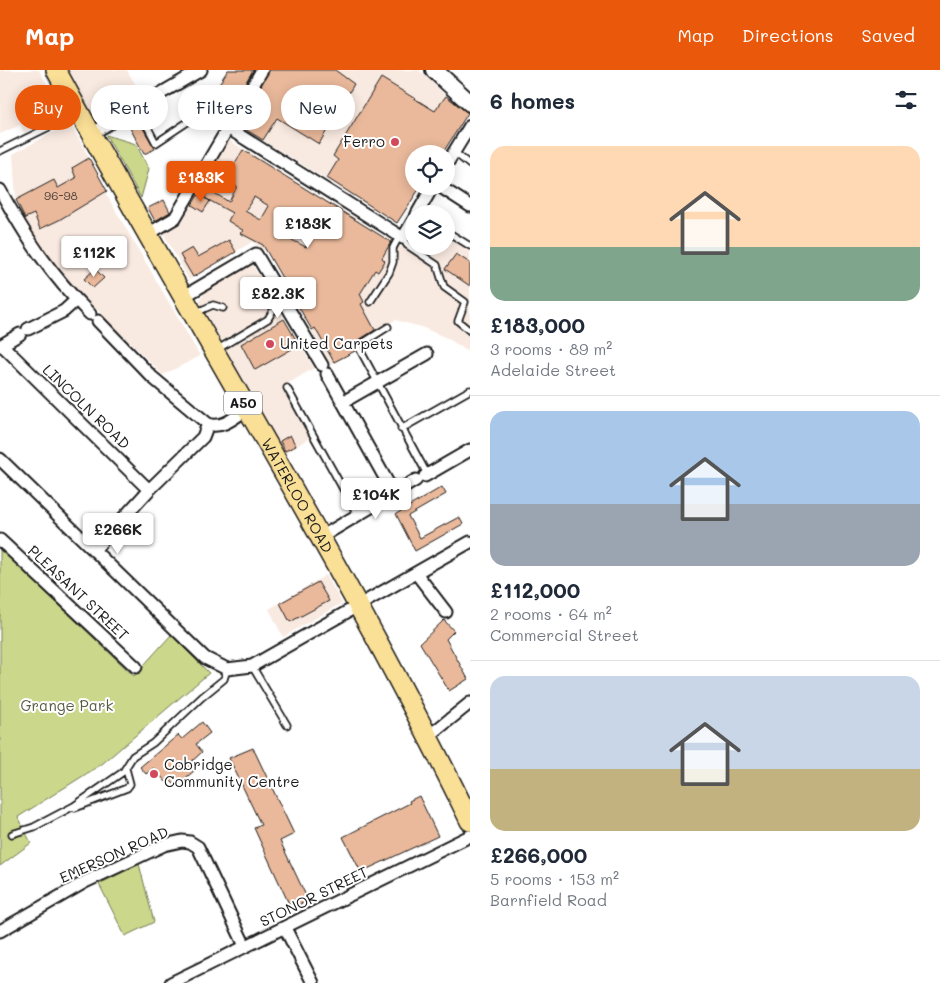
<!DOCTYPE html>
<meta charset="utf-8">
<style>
:root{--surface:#fff;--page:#f2f2f3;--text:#1f2937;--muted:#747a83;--line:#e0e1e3;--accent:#ea580c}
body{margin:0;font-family:Mali,sans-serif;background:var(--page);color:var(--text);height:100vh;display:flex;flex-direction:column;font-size:19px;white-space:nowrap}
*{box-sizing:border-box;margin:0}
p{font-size:16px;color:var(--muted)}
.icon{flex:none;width:28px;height:28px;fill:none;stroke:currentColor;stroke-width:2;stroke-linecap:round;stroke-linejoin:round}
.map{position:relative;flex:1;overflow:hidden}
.side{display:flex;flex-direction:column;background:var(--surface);width:470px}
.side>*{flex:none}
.hud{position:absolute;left:15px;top:15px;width:380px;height:45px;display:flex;gap:10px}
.tools{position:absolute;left:405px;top:75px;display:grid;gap:10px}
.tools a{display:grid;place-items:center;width:50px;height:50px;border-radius:50%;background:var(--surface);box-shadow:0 2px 12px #0003;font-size:25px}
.price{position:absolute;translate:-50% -42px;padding:0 11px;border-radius:5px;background:#fff;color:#222;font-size:16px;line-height:32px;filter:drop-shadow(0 1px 2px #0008)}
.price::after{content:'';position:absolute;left:50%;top:30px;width:15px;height:11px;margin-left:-8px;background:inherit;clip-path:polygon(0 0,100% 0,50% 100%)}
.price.active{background:var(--accent);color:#fff}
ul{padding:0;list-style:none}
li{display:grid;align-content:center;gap:10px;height:265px;padding:0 20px}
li+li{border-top:1px solid var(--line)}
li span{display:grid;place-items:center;height:155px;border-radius:15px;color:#555}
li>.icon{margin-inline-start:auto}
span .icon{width:90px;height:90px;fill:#fffc;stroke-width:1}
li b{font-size:21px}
h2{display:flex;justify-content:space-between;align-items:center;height:60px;padding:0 20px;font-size:21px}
.chip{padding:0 18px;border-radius:22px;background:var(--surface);box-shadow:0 2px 12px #0003;font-size:18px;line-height:45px}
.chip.active{background:var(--accent);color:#fff}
header{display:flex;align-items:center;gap:30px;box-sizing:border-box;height:70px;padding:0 25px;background:var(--accent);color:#fff}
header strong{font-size:24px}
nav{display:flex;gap:28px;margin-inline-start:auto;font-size:18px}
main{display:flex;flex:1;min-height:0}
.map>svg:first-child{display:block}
.built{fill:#f9eae1}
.green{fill:#cbd78b;stroke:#747a54}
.building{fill:#eab99b;stroke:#1c1c1c;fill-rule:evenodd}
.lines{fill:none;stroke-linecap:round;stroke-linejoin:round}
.service-casing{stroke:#1c1c1c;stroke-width:9}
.minor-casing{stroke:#1c1c1c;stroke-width:15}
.secondary-casing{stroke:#1c1c1c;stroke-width:20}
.primary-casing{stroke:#1c1c1c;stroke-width:22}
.service{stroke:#fff;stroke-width:5.5}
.minor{stroke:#fff;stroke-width:11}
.secondary{stroke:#fff;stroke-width:16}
.primary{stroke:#fadf96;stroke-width:19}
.poi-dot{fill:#d1495b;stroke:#fff;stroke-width:2}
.labels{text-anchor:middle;stroke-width:4;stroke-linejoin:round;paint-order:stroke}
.number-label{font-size:12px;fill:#50433c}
.shield{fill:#fff;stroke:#606060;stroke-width:1}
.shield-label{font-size:14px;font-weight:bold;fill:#1c1c1c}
.poi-label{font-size:15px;fill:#1c1c1c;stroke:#fff;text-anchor:start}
.street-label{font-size:15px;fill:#1c1c1c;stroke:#fff}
.park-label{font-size:15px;fill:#595d43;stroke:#fff}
</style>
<header>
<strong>Map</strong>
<nav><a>Map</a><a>Directions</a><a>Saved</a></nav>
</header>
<main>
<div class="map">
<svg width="470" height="913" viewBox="0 0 470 913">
<rect width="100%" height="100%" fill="#fff"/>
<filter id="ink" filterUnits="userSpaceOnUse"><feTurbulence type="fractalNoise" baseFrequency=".02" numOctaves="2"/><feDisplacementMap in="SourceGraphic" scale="10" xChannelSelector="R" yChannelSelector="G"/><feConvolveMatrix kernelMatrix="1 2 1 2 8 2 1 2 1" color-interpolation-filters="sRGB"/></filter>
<g filter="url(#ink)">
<!-- built -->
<path class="built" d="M0,0h39l23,43 -38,20 -4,-8 -20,9z
M67,0h60l15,26 -46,26z
M271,0h148l27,26 15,10 -47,48v32h7l-24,37 -159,-98z
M70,53l37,67 -2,2 95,164 -37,19 -92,-91 -40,-52 -15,-32 -3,-46z
M227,69l175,109 12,-19v17h32v-10l24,15v102l-23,-15 -26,-11 -26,-7 -41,26 1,5 -24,14 -64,-113 -15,-10 -63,38 -26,-47 18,-13z
M252,194l62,104 -30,18 27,51 -26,17 -86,-153 5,-8z
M326,505l16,28 -59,34 -14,-28z"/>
<!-- green -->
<path class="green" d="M106,65l30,9 13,25 -8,29z
M0,479l134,127 37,-41 38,38 -107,91 -84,53 13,26 -31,23z
M139,794l15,58 -29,14 -26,-52z"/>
<!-- building -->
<path class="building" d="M228,0h25l-31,53 -15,-9 4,-9 -4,-3z
M269,0h66l19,14 -35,60 -42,-26 -14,22 -25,-15z
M381,8l54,33 11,-15 22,17 -26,41h-28v32h7l-24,37 -70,-45 11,-18 -5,-4z
M140,53l15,26 -11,5 -14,-26z
M243,80l148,92 -9,16 3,3 -7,11 -3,-2 -15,24 4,8 -3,2 14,26 -21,13 1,8 -21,11 -19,-34 -3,2 -49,-85 -23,-12 4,-2 -16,-10 4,-8 -27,-15 3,-9 21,13 8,-16 -12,-7zM254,127l15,9 -8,14 -16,-9zM307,142l16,10 -17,25 -16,-8z
M89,88l18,33 -48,29 -19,9 -6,-15 -9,4 -9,-18 38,-20 4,8 18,-10 -4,-10z
M198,125l12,6 -7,11 -11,-7z
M164,130l6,12 -15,9 -7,-13z
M229,170l7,12 -43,25 -13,-22 12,-7 6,9z
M456,184l14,9v23l-25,-17z
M95,199l9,9 -11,10 -9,-9z
M284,249l15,26 -44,25 -14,-26z
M290,365l6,11 -11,5 -5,-10z
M442,417l4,7 -38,22 12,22 39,-21 4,7 -48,27 -19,-37z
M318,512l11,19 -39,21 -10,-19z
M444,550l10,11 -8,8 22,40 -19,12 -29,-48z
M202,652l8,11 -14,11 6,8 -13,12 5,7 -18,15 -7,-7 -3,3 -12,-14 -8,6 -6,-7 38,-32 4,4z
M253,678l41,86 -14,7 28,59 -11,6 -2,-5 -6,3 -35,-76 7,-3 -32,-67z
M419,726l19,40 -77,36 -18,-35 67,-34 -1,-2z"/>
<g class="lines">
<!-- service casing -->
<g class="service-casing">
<path id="service" d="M137,37l19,36 48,-32
M0,81l57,-28
M454,82l16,13
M446,161l24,15
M403,168l4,7 30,20 7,22 21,15 -7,19 12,10
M370,232l19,-29 4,-11v-14l7,-13
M197,242l16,-7 10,3
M388,257l-30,19 69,128
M218,279l50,-30 4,-7
M287,318l71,128
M401,359l69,-39
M252,596l35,59
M126,699l4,15 -3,4 -52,20 -1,-2 49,-34 10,-16 20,-13 49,-46 22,-18 3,-10
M12,764l22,-7 40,-21"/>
</g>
<!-- minor casing -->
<g class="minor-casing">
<path id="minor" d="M228,58l175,110 11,-19
M91,64l110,-64
M446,95l24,-39
M439,116l31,20
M0,120c27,49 50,84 90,124
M417,144l16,-28
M148,164l27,-16 87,-148
M183,227l73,-43 66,111
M98,251l54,56 56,47c15,5 27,-7 39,-15
M28,259l36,-18 12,-11
M2,275l147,145
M0,276l20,-12
M327,304l67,120
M343,332l84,-48
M0,389l205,199 22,11 25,-3 218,-124
M425,406l45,-26
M321,467l95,-57
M0,470l136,127
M94,480l55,-60 54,-53 5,-13
M416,503l30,39
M429,666l41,-33
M285,858l28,55
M0,861l85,-49 79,-37 18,-4 8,1 8,5 47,99
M171,913l299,-147"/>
</g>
<!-- secondary casing -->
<g class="secondary-casing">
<path id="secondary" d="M434,0l36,33"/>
</g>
<!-- primary casing -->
<g class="primary-casing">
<g id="primary">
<path id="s1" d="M56,0c136,251 289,494 414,751"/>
</g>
</g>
<!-- service -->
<use href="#service" class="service"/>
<!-- minor -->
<use href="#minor" class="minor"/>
<!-- secondary -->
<use href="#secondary" class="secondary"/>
<!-- primary -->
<use href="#primary" class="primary"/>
</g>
</g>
<!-- markers -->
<g class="poi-dot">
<circle cx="395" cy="72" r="5"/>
<circle cx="270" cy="274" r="5"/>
<circle cx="154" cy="704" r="5"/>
</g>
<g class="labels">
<!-- number labels -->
<g class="number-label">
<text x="61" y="130">96-98</text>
</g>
<!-- shield labels -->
<rect class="shield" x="224" y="321.5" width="38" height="23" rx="4"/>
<g class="shield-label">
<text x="243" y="338">A50</text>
</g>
<!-- poi labels -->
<g class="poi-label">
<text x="385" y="77" text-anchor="end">Ferro</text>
<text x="280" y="279">United Carpets</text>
<text x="164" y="700">Cobridge<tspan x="164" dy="17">Community Centre</tspan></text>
</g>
<!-- street labels -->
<g class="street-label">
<text transform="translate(86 337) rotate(44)" y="5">LINCOLN ROAD</text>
<text dy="5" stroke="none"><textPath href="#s1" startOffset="489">WATERLOO ROAD</textPath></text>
<text transform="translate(78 523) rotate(43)" y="5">PLEASANT STREET</text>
<text transform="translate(114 785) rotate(-24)" y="5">EMERSON ROAD</text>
<text transform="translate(314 827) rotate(-26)" y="5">STONOR STREET</text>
</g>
<!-- park labels -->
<g class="park-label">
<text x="67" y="641">Grange Park</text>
</g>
</g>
</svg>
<div class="tools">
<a><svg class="icon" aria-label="locate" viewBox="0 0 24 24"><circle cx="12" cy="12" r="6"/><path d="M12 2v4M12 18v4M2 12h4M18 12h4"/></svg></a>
<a><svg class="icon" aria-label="layers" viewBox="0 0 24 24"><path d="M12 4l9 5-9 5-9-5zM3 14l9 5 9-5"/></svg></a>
</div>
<b class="price active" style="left:201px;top:133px">£183K</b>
<b class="price" style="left:308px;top:179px">£183K</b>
<b class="price" style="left:94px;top:208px">£112K</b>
<b class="price" style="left:278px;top:249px">£82.3K</b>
<b class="price" style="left:376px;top:450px">£104K</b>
<b class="price" style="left:118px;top:485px">£266K</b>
<div class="hud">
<a class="chip active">Buy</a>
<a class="chip">Rent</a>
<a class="chip">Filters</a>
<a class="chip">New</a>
</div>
</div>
<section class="side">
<h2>6 homes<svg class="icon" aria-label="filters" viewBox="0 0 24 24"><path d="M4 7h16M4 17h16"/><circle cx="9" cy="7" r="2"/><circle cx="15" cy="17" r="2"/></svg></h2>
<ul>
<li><span style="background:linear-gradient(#ffd9b3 65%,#7fa58c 0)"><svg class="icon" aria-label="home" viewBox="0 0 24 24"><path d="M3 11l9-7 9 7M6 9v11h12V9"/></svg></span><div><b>£183,000</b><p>3 rooms · 89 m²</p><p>Adelaide Street</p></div></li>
<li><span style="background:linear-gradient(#a9c7e8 60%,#9aa5b1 0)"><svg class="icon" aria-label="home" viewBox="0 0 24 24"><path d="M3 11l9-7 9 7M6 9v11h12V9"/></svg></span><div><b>£112,000</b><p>2 rooms · 64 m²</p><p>Commercial Street</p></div></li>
<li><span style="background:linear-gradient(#c9d6e8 60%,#c2b280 0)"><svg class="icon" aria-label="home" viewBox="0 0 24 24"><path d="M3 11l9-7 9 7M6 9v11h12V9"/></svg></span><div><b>£266,000</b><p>5 rooms · 153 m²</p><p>Barnfield Road</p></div></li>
</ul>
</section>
</main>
